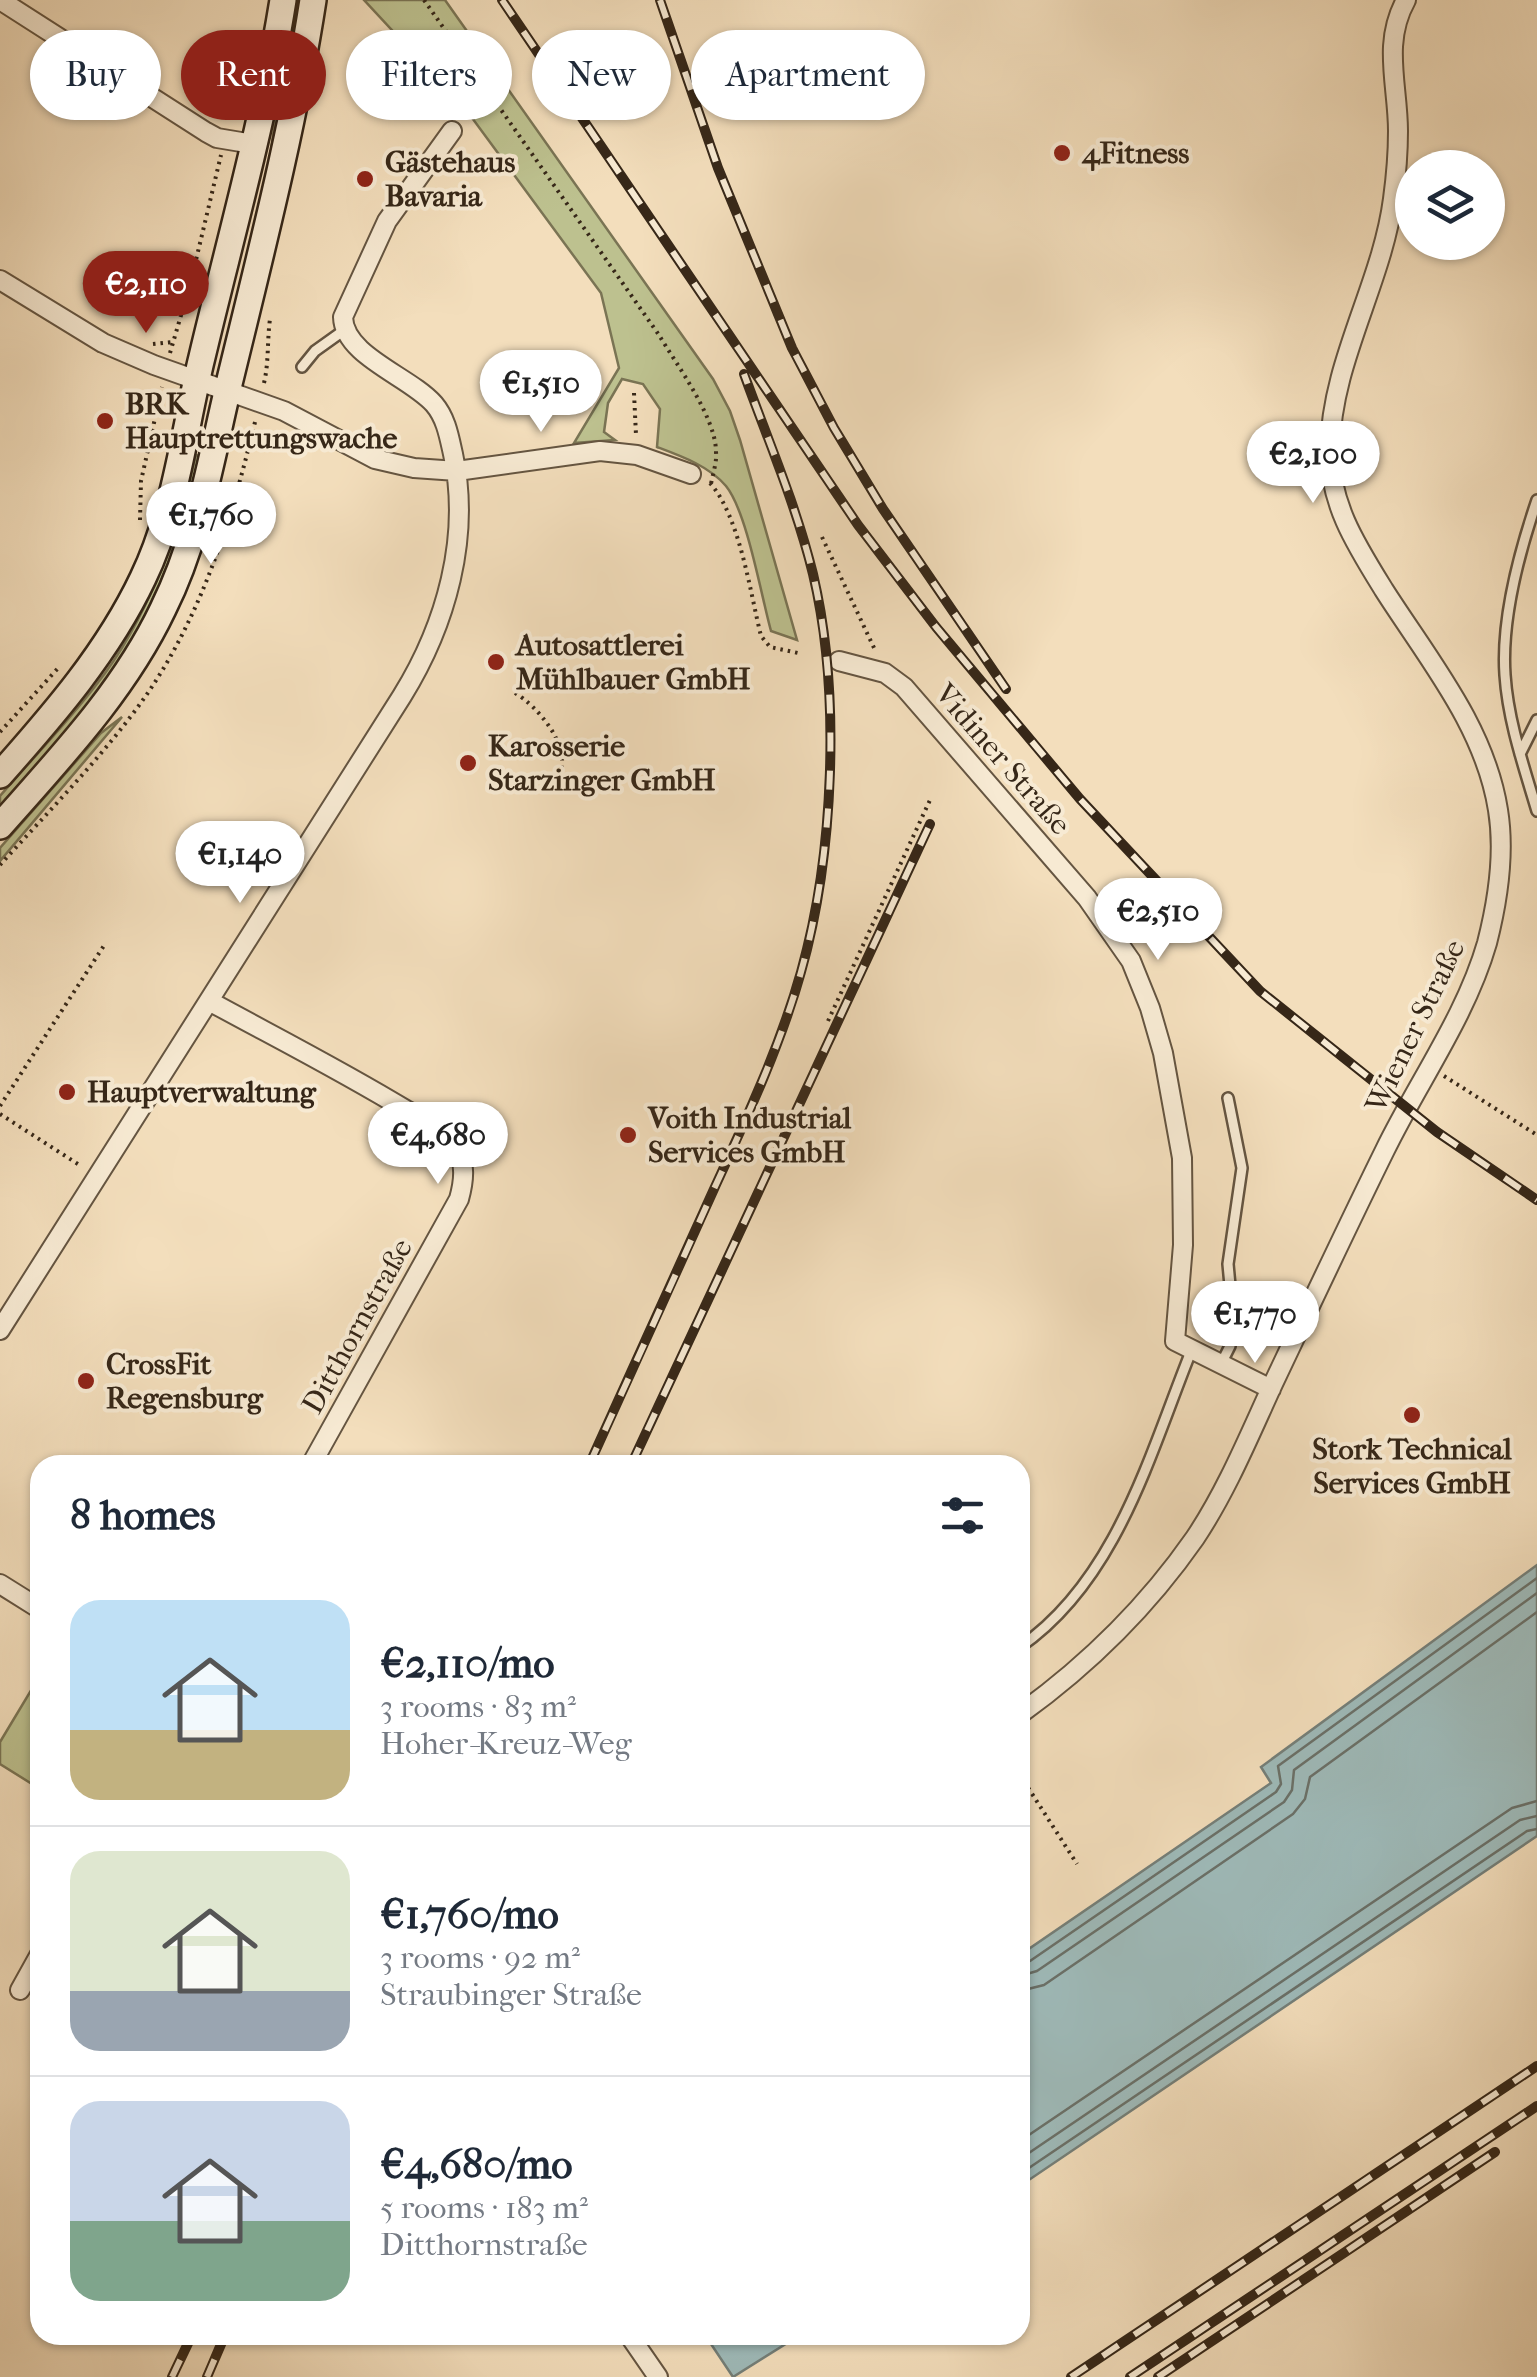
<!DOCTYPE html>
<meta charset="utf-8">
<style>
:root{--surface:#fff;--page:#f6f6f7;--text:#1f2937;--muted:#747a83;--line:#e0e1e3;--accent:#8f2418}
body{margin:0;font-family:"IM FELL French Canon",serif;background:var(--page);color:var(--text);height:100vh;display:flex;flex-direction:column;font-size:38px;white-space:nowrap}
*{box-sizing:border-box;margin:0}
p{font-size:32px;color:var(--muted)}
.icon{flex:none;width:55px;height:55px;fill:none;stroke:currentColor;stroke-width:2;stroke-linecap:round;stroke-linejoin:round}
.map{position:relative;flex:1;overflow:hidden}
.details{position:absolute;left:30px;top:1455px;width:1000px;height:890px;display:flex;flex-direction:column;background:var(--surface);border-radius:30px;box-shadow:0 2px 8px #0004}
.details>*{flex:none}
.hud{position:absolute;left:30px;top:30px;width:1000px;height:90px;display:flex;gap:20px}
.tools{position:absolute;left:1395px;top:150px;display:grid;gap:20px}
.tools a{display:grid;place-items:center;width:110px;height:110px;border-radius:50%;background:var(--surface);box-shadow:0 2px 8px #0004;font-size:50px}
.price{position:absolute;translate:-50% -85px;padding:0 22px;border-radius:35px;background:#fff;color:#222;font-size:32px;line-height:65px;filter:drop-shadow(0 2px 5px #0008)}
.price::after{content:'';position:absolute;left:50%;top:60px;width:30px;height:22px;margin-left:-15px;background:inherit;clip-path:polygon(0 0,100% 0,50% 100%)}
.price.active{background:var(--accent);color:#fff}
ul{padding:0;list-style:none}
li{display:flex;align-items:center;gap:30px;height:250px;padding:0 40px}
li+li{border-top:2px solid var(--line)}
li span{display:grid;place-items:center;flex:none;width:280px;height:200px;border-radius:30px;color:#555}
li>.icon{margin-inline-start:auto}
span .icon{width:120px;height:120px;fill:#fffc;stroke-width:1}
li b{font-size:42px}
h2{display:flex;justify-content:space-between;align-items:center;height:120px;padding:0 40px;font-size:42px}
.chip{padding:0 35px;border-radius:45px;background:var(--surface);box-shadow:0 2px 8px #0004;font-size:35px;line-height:90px}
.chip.active{background:var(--accent);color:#fff}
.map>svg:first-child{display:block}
.green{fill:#bdc18f;stroke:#7a7454;stroke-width:2.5}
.water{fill:#9ebab9;stroke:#747f79;stroke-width:2.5}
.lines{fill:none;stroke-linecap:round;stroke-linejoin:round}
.shore{stroke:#6a7068;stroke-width:2.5}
.lane-casing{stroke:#655541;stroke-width:14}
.street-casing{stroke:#655541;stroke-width:22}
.secondary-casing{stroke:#362718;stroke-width:30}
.path{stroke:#362718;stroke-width:4;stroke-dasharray:2.5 5;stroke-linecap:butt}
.lane{stroke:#f7ead3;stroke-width:9}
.street{stroke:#f7ead3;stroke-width:18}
.secondary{stroke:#f7ead3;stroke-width:25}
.rail-casing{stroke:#362718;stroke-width:10}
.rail{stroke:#f7ead3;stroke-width:6;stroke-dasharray:19;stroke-linecap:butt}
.poi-dot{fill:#8f2418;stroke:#f7ead3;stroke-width:4}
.labels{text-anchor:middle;stroke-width:8;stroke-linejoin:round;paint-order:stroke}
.poi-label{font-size:30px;font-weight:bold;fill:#362718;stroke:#f7ead3;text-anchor:start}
.street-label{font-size:30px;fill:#362718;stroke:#f7ead3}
</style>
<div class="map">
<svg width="1537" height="2377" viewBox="0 0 1537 2377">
<rect width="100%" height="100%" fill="#f3debc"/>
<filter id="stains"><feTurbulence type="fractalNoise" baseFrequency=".002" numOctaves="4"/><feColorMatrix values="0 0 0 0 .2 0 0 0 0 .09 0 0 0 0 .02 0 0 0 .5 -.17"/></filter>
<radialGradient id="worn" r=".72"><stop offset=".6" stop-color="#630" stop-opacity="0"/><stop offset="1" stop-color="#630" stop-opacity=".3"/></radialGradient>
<!-- green -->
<path class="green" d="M299,0h7l-36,158 9,-68z
M364,0h81l268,379 17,32 10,29 57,200 -26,-9c-10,-36 -24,-119 -45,-145 -17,-20 -45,-30 -69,-39l3,-38 -17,-25 -21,-5 -14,24 -4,29 11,8 -41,3 45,-75 -18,-75 -134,-182z
M196,455l5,2c-20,87 -53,167 -105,240 -28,40 -64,76 -96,113v-14c32,-37 66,-72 96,-111 53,-67 80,-149 100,-230z
M122,717l-122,144v-13l101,-115z
M33,1687l7,3v99l-40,-25v-22z"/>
<!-- water -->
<path class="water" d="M1537,1565v271l-517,350v-231l251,-172 -10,-16z
M705,2335h95l-67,42z"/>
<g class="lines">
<!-- shore -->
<path class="shore" d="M1020,1963l10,-2 246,-169 5,-8 -3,-18 259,-188
M1020,1976l17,-5 247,-169 8,-12 2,-20 243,-177
M1020,1991l24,-6 249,-171 12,-15 5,-22 227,-165
M1020,2141l492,-333 25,-7
M1020,2159l500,-339 17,-4
M1020,2174l507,-343 10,-2"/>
<!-- lane casing -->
<g class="lane-casing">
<path id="lane" d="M302,367l13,-16 28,-20
M1537,500c-18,53 -36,118 -32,175 3,46 19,92 32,136
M1520,754l17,-34
M1221,1364l9,-18 3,-28 -5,-54 14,-96 -14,-70
M1020,1647c97,-67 130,-194 172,-298"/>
</g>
<!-- street casing -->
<g class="street-casing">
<path id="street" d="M0,0l206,132 11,6 36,6
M0,280l103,63 51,22 130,46 91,48 39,9 43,3 143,-20 37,4 54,19
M839,661l46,12 19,14 183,211 44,63 19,47 13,45 19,105 1,87 -8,96 96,48
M209,1001c66,36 133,70 197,109 17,9 40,19 50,36 10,17 8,35 3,53l-148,266
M0,1330l402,-634c44,-71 69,-159 51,-242 -4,-18 -7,-36 -19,-50 -25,-28 -90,-48 -91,-87l44,-96 65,-90
M0,1584l40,25
M1020,1714c68,-49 127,-107 175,-176 32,-48 54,-102 78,-154 37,-78 74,-157 112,-234 33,-68 81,-134 102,-207 11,-43 18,-90 11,-133 -13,-83 -70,-151 -114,-220 -28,-45 -55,-87 -54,-141 1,-87 52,-165 63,-250 3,-22 5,-45 5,-68 0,-46 -16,-88 8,-131
M20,1990l20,-36
M629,2335l29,42"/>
</g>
<!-- secondary casing -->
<g class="secondary-casing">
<path id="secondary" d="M0,775c54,-61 108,-123 143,-197 33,-68 41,-148 59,-221 28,-118 62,-237 81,-357
M0,826c60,-68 124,-135 163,-217 34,-68 47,-144 64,-217 31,-128 66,-262 86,-392"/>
</g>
<!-- path -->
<path class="path" d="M424,0l235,335c17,29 57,82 57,117 1,10 -3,21 -5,32
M153,344l19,-2
M170,353l21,-72 30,-126
M264,383c5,-21 3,-42 6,-64
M634,393l2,42
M710,483c30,34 40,109 51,153l9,11 28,6
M140,520l1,-39 21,-94
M822,537l53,113
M515,693c21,12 56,52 45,79
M0,732l60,-66
M0,865c47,-52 105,-111 145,-168 57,-82 87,-179 110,-275
M828,1021l102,-221
M1444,1076l93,59
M0,1106l105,-162
M0,1114l81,52
M1020,1775l57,89"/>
<!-- lane -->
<use href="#lane" class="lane"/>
<!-- street -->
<use href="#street" class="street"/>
<!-- secondary -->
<use href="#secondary" class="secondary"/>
<!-- rail casing -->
<g class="rail-casing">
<path id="rail" d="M502,0l356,525 78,102 144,172 180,192 177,141 100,68
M660,0l58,168 74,180 42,80 49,81 123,180
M589,1465c42,-92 84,-184 125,-276 32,-70 66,-142 87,-217 33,-117 40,-279 12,-398 -17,-69 -45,-134 -69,-200
M631,1465l299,-641
M172,2377l20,-42
M207,2377l18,-42
M1071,2377l466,-311
M1130,2377l407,-271
M1158,2377l337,-225"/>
</g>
<!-- rail -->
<use href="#rail" class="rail"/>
</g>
<!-- markers -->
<g class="poi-dot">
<circle cx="1062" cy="153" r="10"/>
<circle cx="365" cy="179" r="10"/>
<circle cx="105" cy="421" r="10"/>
<circle cx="496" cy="662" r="10"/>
<circle cx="468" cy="763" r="10"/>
<circle cx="67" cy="1092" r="10"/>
<circle cx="628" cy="1135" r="10"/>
<circle cx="86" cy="1381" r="10"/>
<circle cx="1412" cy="1415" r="10"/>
</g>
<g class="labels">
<!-- poi labels -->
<g class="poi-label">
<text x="1082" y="163">4Fitness</text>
<text x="385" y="172">Gästehaus<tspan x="385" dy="34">Bavaria</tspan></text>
<text x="125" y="414">BRK<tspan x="125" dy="34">Hauptrettungswache</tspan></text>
<text x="516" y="655">Autosattlerei<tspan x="516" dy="34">Mühlbauer GmbH</tspan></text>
<text x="488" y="756">Karosserie<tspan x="488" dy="34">Starzinger GmbH</tspan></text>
<text x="87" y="1102">Hauptverwaltung</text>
<text x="648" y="1128">Voith Industrial<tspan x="648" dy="34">Services GmbH</tspan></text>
<text x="106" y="1374">CrossFit<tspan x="106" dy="34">Regensburg</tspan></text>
<text x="1412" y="1459" text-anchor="middle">Stork Technical<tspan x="1412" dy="34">Services GmbH</tspan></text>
</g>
<!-- street labels -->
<g class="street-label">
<text transform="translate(1003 759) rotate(49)" y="10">Vidiner Straße</text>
<text transform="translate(1415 1026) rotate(-64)" y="10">Wiener Straße</text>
<text transform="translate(357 1326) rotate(-61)" y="10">Ditthornstraße</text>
</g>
</g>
<rect width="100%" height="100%" filter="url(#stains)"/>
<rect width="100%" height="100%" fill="url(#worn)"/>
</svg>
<div class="tools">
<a><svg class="icon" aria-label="layers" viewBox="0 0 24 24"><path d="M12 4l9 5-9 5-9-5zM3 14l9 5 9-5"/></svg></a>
</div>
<b class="price active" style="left:146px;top:336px">€2,110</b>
<b class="price" style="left:541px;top:435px">€1,510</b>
<b class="price" style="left:1313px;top:506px">€2,100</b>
<b class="price" style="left:211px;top:567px">€1,760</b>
<b class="price" style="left:240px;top:906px">€1,140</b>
<b class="price" style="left:1158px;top:963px">€2,510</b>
<b class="price" style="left:438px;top:1187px">€4,680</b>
<b class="price" style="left:1255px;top:1366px">€1,770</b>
<div class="hud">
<a class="chip">Buy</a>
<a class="chip active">Rent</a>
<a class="chip">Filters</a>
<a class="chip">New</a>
<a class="chip">Apartment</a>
</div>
<section class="details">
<h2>8 homes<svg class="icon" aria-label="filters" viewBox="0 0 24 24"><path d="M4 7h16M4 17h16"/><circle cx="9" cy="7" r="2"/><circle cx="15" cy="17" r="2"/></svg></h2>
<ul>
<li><span style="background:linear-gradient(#bfe0f5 65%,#c2b280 0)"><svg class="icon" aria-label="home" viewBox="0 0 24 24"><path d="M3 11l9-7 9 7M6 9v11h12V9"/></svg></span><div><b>€2,110/mo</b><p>3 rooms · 83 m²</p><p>Hoher-Kreuz-Weg</p></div></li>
<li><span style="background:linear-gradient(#dfe7d0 70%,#9aa5b1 0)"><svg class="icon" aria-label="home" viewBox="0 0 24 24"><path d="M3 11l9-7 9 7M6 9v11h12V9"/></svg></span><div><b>€1,760/mo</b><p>3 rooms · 92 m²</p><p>Straubinger Straße</p></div></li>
<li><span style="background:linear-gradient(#c9d6e8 60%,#7fa58c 0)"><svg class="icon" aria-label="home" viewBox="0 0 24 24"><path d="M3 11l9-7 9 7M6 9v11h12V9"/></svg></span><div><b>€4,680/mo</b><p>5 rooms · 183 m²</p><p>Ditthornstraße</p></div></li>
</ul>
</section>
</div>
